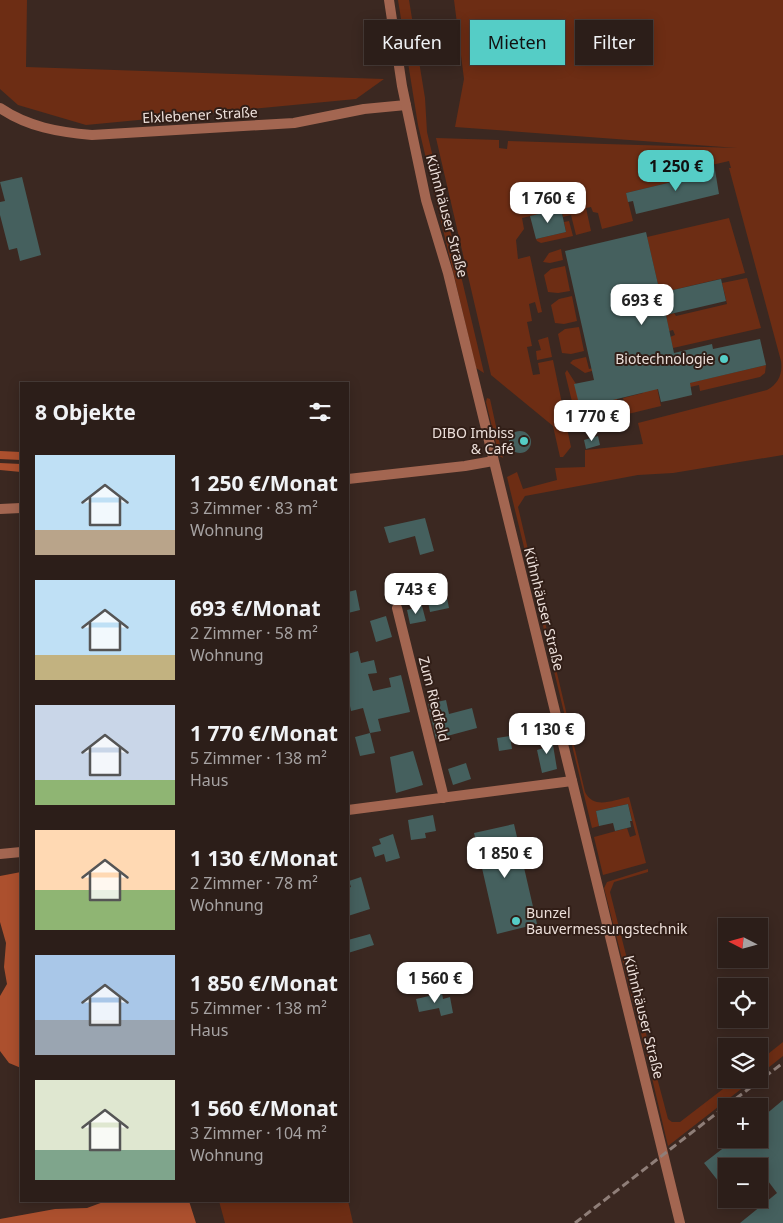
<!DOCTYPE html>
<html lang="de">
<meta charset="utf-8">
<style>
:root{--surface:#2c1e19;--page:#342722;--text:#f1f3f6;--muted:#a6a2a2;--line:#483c38;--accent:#55cdc6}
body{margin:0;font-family:"Noto Sans",sans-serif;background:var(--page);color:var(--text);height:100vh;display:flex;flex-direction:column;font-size:19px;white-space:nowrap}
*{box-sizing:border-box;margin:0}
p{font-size:16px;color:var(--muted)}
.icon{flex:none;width:28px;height:28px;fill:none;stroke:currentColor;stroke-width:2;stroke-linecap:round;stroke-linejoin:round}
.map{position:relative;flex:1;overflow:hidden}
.details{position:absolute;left:20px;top:382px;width:329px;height:820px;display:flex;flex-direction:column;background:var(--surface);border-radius:0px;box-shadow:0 2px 12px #0003,0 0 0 1px var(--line)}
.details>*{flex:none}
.top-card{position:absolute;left:364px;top:20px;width:344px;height:45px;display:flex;gap:10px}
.needle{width:32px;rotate:276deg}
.fabs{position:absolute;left:718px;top:918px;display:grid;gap:10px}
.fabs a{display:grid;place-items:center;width:50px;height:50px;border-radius:0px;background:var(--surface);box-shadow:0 2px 12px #0003,0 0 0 1px var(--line);font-size:25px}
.price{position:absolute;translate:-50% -42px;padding:0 11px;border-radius:10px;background:#fff;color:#222;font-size:16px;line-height:32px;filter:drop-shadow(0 1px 2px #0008)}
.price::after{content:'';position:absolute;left:50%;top:30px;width:15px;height:11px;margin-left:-8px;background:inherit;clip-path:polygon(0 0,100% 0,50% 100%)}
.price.selected{background:var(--accent);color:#111}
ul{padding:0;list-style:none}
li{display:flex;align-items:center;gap:15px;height:125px;padding:0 15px}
li span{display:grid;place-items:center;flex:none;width:140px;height:100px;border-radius:0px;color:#555}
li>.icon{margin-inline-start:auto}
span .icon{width:60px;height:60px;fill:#fffc;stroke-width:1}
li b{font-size:21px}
h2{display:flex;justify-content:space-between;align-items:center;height:60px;padding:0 15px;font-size:21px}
.chip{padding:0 18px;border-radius:0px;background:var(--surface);box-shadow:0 2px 12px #0003,0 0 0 1px var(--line);font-size:18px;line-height:45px}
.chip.selected{background:var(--accent);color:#111}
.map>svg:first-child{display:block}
.green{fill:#6d2d14}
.water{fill:#ac502e}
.building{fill:#45605e}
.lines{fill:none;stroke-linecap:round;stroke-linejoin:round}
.minor{stroke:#a36651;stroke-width:10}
.tertiary{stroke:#a36651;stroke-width:10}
.rail{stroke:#8f7e78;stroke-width:3;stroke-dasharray:8 4;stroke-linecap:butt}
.poi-dot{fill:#55cdc6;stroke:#311e17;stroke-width:2}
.labels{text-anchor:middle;stroke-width:4;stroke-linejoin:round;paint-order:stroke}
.street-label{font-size:14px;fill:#ecdfda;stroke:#311e17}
.poi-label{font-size:14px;fill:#ecdfda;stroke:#311e17;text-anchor:end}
</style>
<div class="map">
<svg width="783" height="1223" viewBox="0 0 783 1223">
<rect width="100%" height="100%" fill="#3b2821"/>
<!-- green -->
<path class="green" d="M0,0h27l-1,67 358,12 -28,20 -270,26 -68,-20 -18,-16z
M398,0h11l16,98 2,34 57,241 -8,-5 -58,-243z
M454,0h329v455l-110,18 -35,2 -113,21 -7,11 67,285c9,18 28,8 44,5l17,66 -43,12 -9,-38 33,-9 3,9 6,-2 -8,-31 -32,7 3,15 -7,2 -85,-351 10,-5 6,17 34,-9 -2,-12 30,-1v-17l58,-6 -5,-21 129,-33c11,-6 16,-16 14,-29l-52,-193h2l-2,-7 -26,6 2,7 -79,19 7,28 -31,8 -4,-16 -5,-1 -2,-5 -5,1 5,23 -15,4 -5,-20 -8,2 -2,-8 -39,9 2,11 -8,11 2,19 12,-3 12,56 -4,1 -3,-11 -6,2 3,17 -5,1 5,24 -5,1 6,28 7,-1 -2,-11 15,-3 18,87 -8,10h-3l-7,-31 -62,-51 -55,-237 63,2v8l8,1 1,-8 229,7 -282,-21 9,-48z
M729,218l16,55 -85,20 -13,-56z
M569,221l4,15 -32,7 -4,-2 -1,-2 30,-7 -2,-10z
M561,249l2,11 -13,3 -7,-1 6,-9z
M565,266l5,25 -12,2 -10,-1 -4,-17 7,-6z
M747,278l14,50 -88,20 -3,-11 5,-2 -2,-5 -4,1 -3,-16 8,-2 2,3 51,-12 -5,-21z
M572,296l5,25 -13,3 -9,-1 -4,-18 8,-6z
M579,327l5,24 -13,3 -9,-1 -4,-19 7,-5z
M548,337l4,20 -15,3 -1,-9 5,-1 -3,-10z
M648,354l-63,19 -15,-10 3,-3 13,-3 3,12z
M651,360l10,46 -33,8 -5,-16 20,-5z
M766,365l-1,8 -5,4 -60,14 -1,-6 -9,2 -1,-4z
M567,370l9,14 41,15 4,17 -43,10 -13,-53z
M487,398l3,1 13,59 -4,-2 -13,-54z
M648,869v3l-34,10 -4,10 43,169h-5l-44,-173 3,-6z
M783,1042v14l-24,19v-14z
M655,1070l13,49 4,3h8l56,-43h18l-86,67 -16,-68z
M219,1201h129l5,22h-128z"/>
<!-- water -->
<path class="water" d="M0,451l21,1v8l-21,-1z
M0,463l21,1v8l-21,-2z
M21,872v196l-12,-5 -9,-12v-55l7,-12 -3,-17 2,-24 -6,-21v-46z
M106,1201h83l7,22h-196v-4l55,-10 32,-1z"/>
<!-- building -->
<path class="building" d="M714,164l5,30 -83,20 -3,-13 -5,1 -2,-9 79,-19 -2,-7z
M22,177l19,78 -21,6 -3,-13 -8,2 -9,-35v-13l5,-1 -5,-19z
M561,209l5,23 -30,7 -6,-23z
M646,232l14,61 61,-14 5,22 -60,14 8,38 38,-9 1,5 47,-10 6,26 -76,18 2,12 -21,5 -10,2 -3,-13 -78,19 -6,-24 20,-4 -29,-129z
M509 442a11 11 0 1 1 22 0a11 11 0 1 1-22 0Z
M598,436l2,9 -14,4 -2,-9z
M425,518l9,33 -14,4 -5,-19 -26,7 -5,-16z
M443,578l6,30 -19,4 -6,-30z
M356,590l4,20 -12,3v-21z
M422,606l4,15 -16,3 -3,-14z
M386,616l6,21 -16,5 -6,-21z
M358,651l3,12 13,-3 3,13 -9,1 5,17 18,-4 -2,-9 12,-3 9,37 -32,7 3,12 -11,2 -7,-25 -12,3 -3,-15v-42z
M446,700l3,14 23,-6 5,20 -41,11 -8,-35z
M370,733l5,20 -15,3 -5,-19z
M551,733l6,36 -15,4 -5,-23 10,-3 -3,1 -3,-12z
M510,736l2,13 -13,2 -2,-13z
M413,751l10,34 -27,8 -6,-36z
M466,763l5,16 -18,6 -5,-16z
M628,804l4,17h-2l1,6 -16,4 -2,-8 -14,3 -3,-15z
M433,815l3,16 -11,2 1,5 -15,2 -3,-20z
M514,824l23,100 -40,10 -23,-101z
M393,834l7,24 -14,4 -2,-8 -9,3 -3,-10 9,-3 -2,-5z
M361,877l9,32 -22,7v-28l3,-1 -2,-6z
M370,934l4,11 -26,8v-13z
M442,993l1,6 7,-2 3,16 -12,3 -2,-8 -20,4 -3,-13z
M783,1100v123h-43l37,-30 -18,-24v-3h-33v25l-22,-28 31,-24h24v-19z"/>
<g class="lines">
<!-- minor -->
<path class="minor" d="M0,108c28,19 58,24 92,27l202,-12 70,-14 42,-4
M348,479l117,-13 28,-5
M0,509l21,-1
M397,608l47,190
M348,810l224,-29
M0,854l21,-2"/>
<!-- tertiary -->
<path class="tertiary" d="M389,0l13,86 24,114 22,73 232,950"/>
<!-- rail -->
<path class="rail" d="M726,1106l57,-43
M575,1223l151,-117"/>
</g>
<!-- markers -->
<g class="poi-dot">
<circle cx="724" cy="359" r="5"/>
<circle cx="524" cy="441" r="5"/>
<circle cx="516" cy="921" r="5"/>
</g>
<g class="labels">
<!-- street labels -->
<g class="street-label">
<text transform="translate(200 115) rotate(-3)" y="5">Elxlebener Straße</text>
<text transform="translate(447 216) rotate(75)" y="5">Kühnhäuser Straße</text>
<text transform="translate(544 609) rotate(76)" y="5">Kühnhäuser Straße</text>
<text transform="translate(434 699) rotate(76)" y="5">Zum Riedfeld</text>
<text transform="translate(644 1017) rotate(76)" y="5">Kühnhäuser Straße</text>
</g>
<!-- poi labels -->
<g class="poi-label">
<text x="714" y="364">Biotechnologie</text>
<text x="514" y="438">DIBO Imbiss<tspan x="514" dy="16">&amp; Café</tspan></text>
<text x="526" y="918" text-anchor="start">Bunzel<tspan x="526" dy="16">Bauvermessungstechnik</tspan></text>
</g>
</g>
</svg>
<div class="fabs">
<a><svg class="needle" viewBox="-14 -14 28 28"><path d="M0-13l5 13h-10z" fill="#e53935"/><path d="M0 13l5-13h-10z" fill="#a6a2a2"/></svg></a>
<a><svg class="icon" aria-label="locate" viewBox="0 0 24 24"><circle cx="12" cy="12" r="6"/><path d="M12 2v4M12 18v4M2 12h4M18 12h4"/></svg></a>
<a><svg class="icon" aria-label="layers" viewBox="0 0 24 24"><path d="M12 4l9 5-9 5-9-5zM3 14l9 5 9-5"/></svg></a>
<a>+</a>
<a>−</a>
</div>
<b class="price selected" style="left:676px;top:192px">1 250 €</b>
<b class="price" style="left:548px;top:224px">1 760 €</b>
<b class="price" style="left:642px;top:326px">693 €</b>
<b class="price" style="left:592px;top:442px">1 770 €</b>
<b class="price" style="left:416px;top:615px">743 €</b>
<b class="price" style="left:547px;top:755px">1 130 €</b>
<b class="price" style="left:505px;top:879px">1 850 €</b>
<b class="price" style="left:435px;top:1004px">1 560 €</b>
<div class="top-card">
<a class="chip">Kaufen</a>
<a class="chip selected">Mieten</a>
<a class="chip">Filter</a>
</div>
<section class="details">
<h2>8 Objekte<svg class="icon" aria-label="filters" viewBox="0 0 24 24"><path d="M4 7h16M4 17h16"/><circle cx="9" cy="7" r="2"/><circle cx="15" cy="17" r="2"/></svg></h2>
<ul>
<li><span style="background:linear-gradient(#bfe0f5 75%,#b9a48a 0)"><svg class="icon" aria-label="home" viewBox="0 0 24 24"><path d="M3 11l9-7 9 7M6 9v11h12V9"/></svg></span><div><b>1 250 €/Monat</b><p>3 Zimmer · 83 m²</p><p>Wohnung</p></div></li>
<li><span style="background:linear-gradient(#bfe0f5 75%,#c2b280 0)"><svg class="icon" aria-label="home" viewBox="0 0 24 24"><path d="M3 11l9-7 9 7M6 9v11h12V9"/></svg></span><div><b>693 €/Monat</b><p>2 Zimmer · 58 m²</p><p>Wohnung</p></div></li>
<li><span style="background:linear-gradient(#c9d6e8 75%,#8fb573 0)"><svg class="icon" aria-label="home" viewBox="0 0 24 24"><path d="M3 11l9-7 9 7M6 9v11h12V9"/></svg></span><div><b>1 770 €/Monat</b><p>5 Zimmer · 138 m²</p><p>Haus</p></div></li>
<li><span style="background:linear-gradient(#ffd9b3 60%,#8fb573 0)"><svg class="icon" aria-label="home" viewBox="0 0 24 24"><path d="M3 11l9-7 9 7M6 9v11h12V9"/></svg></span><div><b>1 130 €/Monat</b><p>2 Zimmer · 78 m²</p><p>Wohnung</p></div></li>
<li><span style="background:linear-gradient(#a9c7e8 65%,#9aa5b1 0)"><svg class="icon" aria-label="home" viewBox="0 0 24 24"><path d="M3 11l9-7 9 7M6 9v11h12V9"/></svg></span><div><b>1 850 €/Monat</b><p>5 Zimmer · 138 m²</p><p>Haus</p></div></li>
<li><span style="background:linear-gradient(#dfe7d0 70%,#7fa58c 0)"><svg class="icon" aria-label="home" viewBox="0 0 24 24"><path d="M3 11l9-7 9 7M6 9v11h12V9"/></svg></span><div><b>1 560 €/Monat</b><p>3 Zimmer · 104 m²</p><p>Wohnung</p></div></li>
</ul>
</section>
</div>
